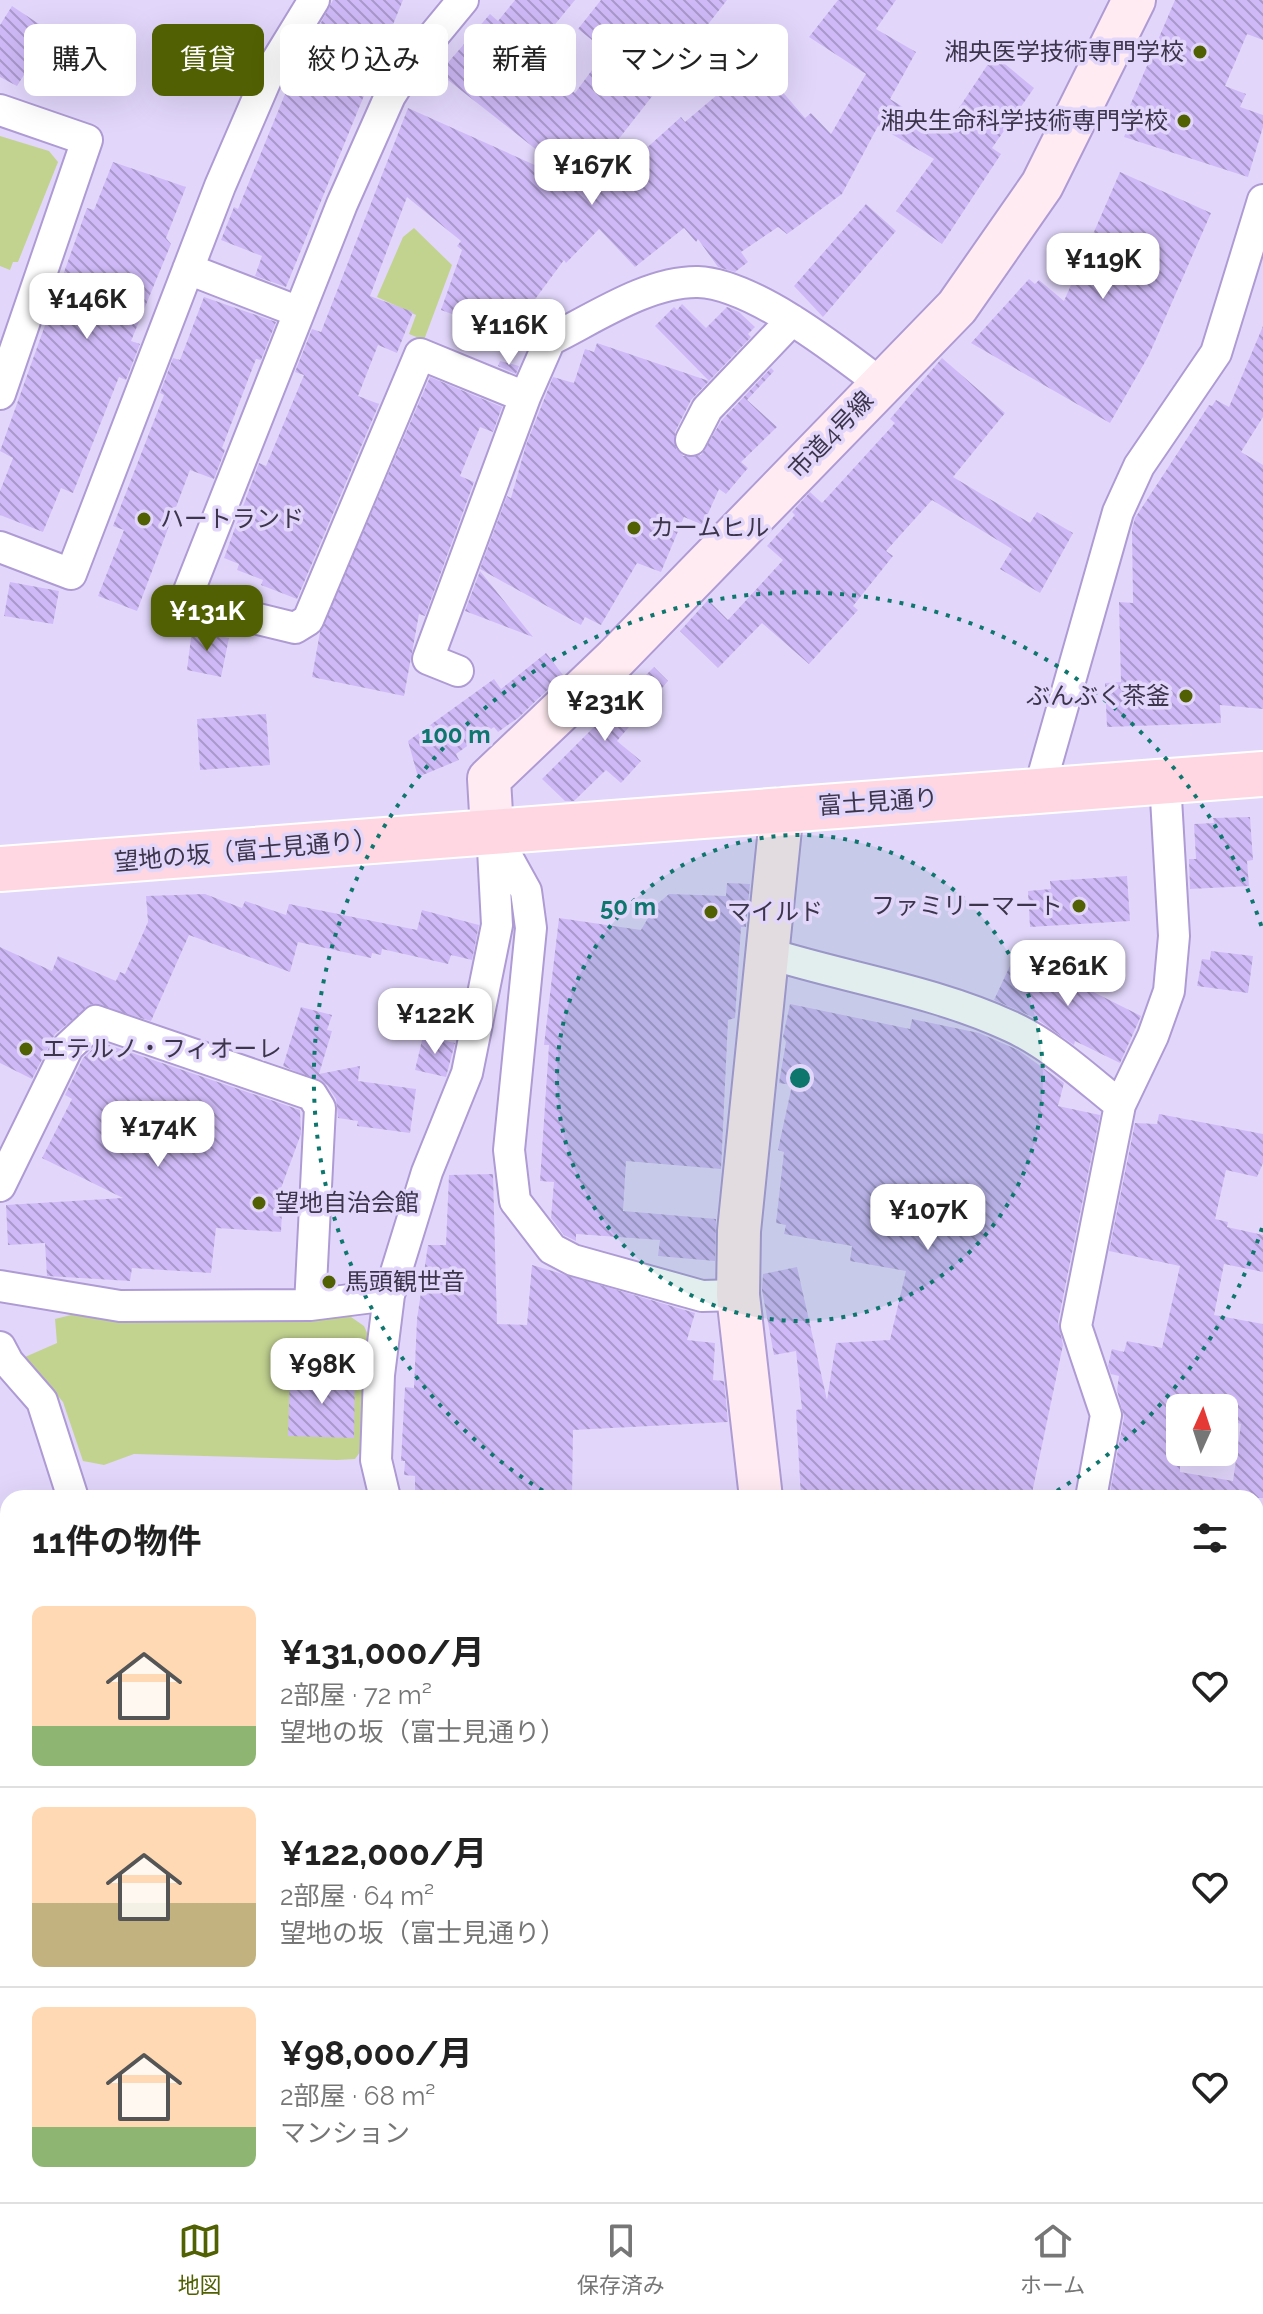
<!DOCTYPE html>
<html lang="ja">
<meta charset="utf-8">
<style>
:root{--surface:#fff;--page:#f6f6f6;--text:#222;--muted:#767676;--line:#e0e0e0;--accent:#516002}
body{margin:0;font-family:Raleway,"Noto Sans JP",sans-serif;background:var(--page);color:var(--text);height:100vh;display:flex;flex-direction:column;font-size:30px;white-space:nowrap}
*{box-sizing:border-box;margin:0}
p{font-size:26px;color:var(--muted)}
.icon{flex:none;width:44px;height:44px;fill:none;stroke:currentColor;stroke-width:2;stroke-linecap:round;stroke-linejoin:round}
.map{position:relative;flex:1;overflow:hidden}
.panel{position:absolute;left:0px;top:1490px;width:1264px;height:712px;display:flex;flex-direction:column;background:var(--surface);border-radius:24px 24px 0 0;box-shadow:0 8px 32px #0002}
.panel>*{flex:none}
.guide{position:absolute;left:24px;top:24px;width:800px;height:72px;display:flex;gap:16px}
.needle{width:52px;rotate:3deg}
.fabs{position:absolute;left:1166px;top:1394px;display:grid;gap:16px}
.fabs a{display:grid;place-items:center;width:72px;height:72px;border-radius:12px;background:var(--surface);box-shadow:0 8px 32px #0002;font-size:40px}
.price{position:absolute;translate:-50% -68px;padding:0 18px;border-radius:16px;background:#fff;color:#222;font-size:26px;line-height:52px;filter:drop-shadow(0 2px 4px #0008)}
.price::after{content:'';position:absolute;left:50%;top:48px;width:24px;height:18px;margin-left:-12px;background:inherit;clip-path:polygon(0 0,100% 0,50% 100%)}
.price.active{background:var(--accent);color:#fff}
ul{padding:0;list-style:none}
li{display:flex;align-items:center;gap:24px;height:200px;padding:0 32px}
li+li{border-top:2px solid var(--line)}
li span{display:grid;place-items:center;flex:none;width:224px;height:160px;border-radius:12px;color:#555}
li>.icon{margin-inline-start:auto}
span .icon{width:96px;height:96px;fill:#fffc;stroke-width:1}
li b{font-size:34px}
h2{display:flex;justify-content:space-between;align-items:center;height:96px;padding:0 32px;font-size:34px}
.tag{padding:0 28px;border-radius:12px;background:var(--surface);box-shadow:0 8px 32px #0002;font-size:28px;line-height:72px}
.tag.active{background:var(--accent);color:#fff}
.menu{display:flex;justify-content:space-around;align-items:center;height:112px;border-top:2px solid var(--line);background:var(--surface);font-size:22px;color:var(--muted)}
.menu a{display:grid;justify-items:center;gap:4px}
.menu .active{color:var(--accent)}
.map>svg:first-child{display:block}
.forest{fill:url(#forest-crowns)}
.green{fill:#c2d390}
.building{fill:url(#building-back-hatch);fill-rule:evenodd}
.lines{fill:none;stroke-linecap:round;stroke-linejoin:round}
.street-casing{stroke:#ae9bd4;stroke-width:34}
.secondary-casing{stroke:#ae9bd4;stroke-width:46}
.primary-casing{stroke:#fff;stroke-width:48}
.street{stroke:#fff;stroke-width:30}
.secondary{stroke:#ffebf1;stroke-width:42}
.primary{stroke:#fed7e2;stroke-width:44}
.ring{fill:none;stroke:#0f766e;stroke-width:4;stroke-dasharray:4 8}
.poi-dot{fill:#516002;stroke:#e2d7fb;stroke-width:3}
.labels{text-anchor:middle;stroke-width:7;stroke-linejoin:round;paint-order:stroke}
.poi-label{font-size:24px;fill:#3d354c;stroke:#e2d7fb;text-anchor:start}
.street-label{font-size:24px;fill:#3d354c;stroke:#e2d7fb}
.centre{fill:#0f766e;stroke:#e2d7fb;stroke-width:4}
.ring-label{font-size:24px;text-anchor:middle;font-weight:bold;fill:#0f766e;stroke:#e2d7fb;stroke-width:7;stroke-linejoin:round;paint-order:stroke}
</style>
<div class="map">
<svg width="1263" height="2202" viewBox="0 0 1263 2202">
<defs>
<pattern id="forest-crowns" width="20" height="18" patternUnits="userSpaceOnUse" patternTransform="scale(2)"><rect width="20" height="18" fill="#9daf5f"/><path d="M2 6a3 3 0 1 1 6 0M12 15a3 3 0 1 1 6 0" fill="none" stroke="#818f51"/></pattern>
<pattern id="building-back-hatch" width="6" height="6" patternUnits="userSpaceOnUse" patternTransform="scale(2)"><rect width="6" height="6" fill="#cfbaf7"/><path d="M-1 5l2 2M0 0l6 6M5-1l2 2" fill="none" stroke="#a998ca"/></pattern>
</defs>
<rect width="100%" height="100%" fill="#e2d7fb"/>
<!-- forest -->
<path class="forest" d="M1263,1929v273h-124l-3,-8h120v-259z"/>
<!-- green -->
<path class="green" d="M0,136l49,15 9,11 -40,100h-5l-3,8 -10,-4z
M414,228l38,37 -28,75 -15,-6 7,-19 -39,-18 26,-60z
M79,1313l272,4 13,9 7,16 -8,106 -8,11 -18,1 -203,-6 -30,11 -21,-4 -20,-59 -38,-45 32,-14 -2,-24z"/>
<!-- building -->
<path class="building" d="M333,0h70l-117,287 -31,-11 7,-20 -41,-16 13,-33 4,2 54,-132z
M515,0h60l-46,56 46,37 31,-42 -28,-22 23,-29h126l-39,50 -4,-5 -32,40 5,5 -61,78 14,13 71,-64 4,5 39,-33 -5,-6 23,-21 31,33 7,-6 25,29 6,-5 20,21 35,-60 -57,-37 29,-37h58l-20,29 40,23 -26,47 53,33 51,-77 40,33 -42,60 9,6 -59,90 -46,-33 38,-52 -56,-33 -36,68 -55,40 -9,-7 -37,25 7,10 -13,10 -17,-5 -20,-28 -2,3 -12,-14 -49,39 -36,-38 -33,34 -2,-3 -45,61 15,6 -9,23 -31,-12 2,-8 -55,-20 21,-60 -5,-4 4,-5 -54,-44 -37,99 43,16 -16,41 -19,-8 -20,51 21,8 -82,195 -36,-14 2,-5 -26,-10 2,-6 -15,-6 35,-95 7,3 38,-91 -9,-3 17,-43 9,3 87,-224 149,67 4,-6 -122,-96 51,-59 8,7z
M1175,0h88v40l-16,-6 -22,52 21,8 -6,13 23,8v12l-15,50 -124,-40 5,-13 -6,-2z
M12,6l27,18 -3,3 13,8 -32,51 -17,-9v-52z
M113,162l73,25 -20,51 5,6 -40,97 9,3 -14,36 -7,-3 -46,116 -12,-5 -18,44 -43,-17v-24l13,-33 -13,-7 87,-243 7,2z
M1120,172l91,41 -62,142 -39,68 -139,-80 58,-64 6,5 4,-4 25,21z
M866,204l30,27 -73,86 -29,-31z
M204,297l72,25 -15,38 -5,-1 -34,89 3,2 -11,29 -24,-9 -53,141 -39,-15 26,-66 -11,-4 51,-131 -4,-2 13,-35 7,2z
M682,304l24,24 21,-21 12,5 16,15 -7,7 3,3 -42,44 -54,-55 19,-19 3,3z
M1263,326v91l-22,35 22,13v244l-43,-4 1,18 -114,4 -2,-44 16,-1 -2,-80 14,1 -1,-74 3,-11 74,-113 3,1 4,-6 13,7z
M597,343l112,38 -18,19 -16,32 1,17 7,7 18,-1 21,-35 49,-52 3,3 -27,29 30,27 -36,35 7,6 -22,26 -7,-5 -16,36 -19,-8 -23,55 -24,-9 -36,62 -16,-8 -4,8 -101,-56 27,-73 4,2 15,-53 27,-68 21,6 11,-34 9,3z
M942,358l63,55 -52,64 77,46 7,-11 36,21 -33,60 -40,-24 12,-20 -80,-49 -46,51 7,5 -40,50 5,4 -49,54 -47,-41 -44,45 -38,-37 28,-31 20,20 55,-60 -16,-14 28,-31 -3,-3 18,-20 12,11 73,-80 -5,-4z
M500,361l19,5 -3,8 -18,-8z
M430,377l72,30 -9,25 -13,-5 -20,49 14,6 -49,134 -6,-2 -15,82 -92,-19 8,-45z
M480,571l53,66 -68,-26z
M10,582l49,9 -6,33 -49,-8z
M192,630l37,8 -8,39 -34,-7z
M546,653l17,22 -45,43 -20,14 -4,-5 -38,27 3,6 -41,17 -10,-36 86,-62 7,10z
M654,667l14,14 -51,60 24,20 -20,22 -15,-13 -32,31h-9l-23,-22 63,-63v-6l18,-20 4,4z
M266,714l4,51 -70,5 -3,-51z
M1250,817l3,43 -6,1 2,25 -59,3 -1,-30h7l-2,-35 20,-1 -1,-5z
M1127,876l3,45 -100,6 -2,-36 23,-2 -1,-8z
M727,883l23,1 -4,43h-5l-6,91 -7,2 -7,149 -95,-8 -3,50 93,8 -1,42 -57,-5 2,-16 -84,-6v7l-12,-6 -13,-17 3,-36 -14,-1 9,-136h-5l15,-127 82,12 14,-24 14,-12 57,2z
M205,894l37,14 3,-7 41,14 3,-11 128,26 5,-20 57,15 -7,35 -21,-5 -3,9 -66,-15 -1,6 -9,-2 -1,5 -73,-16 -8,30 -101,-37 -38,86 -59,-17 -37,30 -23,45 -32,-16v-116l52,24 6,-15 58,25 4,-9 5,2 23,-52 -2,-26z
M1211,951l42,5 -5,37 -51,-7 5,-27 8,1z
M1016,953l125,63 -21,47 -45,-22 -1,4 -39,-27 -41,-18z
M790,1004l120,25 2,-10 67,14 39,17 46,33 -6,23 42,9 -42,207 5,23 -32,153h-230l-5,-88 6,-1 -6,-58 -22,4 -12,-65 1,-16 34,-7 30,133 9,-57 54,-3 16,-69 -56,-10 2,-15 -68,-12 2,-9 -10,-2 8,-71 -6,-2 14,-65 -13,-2 7,-41 -3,-5z
M301,1007l31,8 -5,15 5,1 -13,43 41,-8 -2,15 58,8 -6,44 -53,-7 1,-5 -20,-3 -2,-19 -9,-14 -44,-19z
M423,1036l32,7 -9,34 -31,-7z
M100,1042l200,68 1,24 -21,57h3l-2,41 -65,-4 -5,45 -79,-5 -2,13 -83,-5 -2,-33 -37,2 -2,-40 117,-7 -81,-40 30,-59 -7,-4 18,-37z
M1159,1114l104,20v29l-6,14 -31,-7 -11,49 13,3 -1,5 36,8v37l-39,-8 -10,51 49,9v174h-154l15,-81 -7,-27 2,-14 -8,-2 -3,-8 4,-17 12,3 3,-11 35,7 18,-82 -71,-15 26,-128 22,1zM1180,1405l44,3v11l17,5 -8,57 -53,-9z
M493,1174l4,150 30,1 5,-60 163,48 -8,27 28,3 -2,37 11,1 4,41 -155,8 -1,68h-157v-22l-11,-1 1,-14h-4l4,-74 9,1 3,-69 11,-74h18l3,-70z
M290,1373l65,2 -1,63 -66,-2z"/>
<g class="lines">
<!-- street casing -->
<g class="street-casing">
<path id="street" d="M463,0l-52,63 -21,33 -48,108 -157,397 110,27 13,-8 112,-266 105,43
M0,110l87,30 -87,254
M188,269l111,43
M691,440l16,-31 85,-89
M0,547l71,27 149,-388 48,-111 46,-75
M458,671l-30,-12 97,-262 25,-57c43,-21 98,-59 148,-58 55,2 140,69 182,101
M1039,790l79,-278 21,-46 77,-113 47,-153
M495,835l31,56 5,37 -22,222 6,51 37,48 21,11 129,36 36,-1
M767,953c80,25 168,38 245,74 39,18 74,51 108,78
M0,1186l68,-139 28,-26 216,74 8,13 -10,197
M0,1286l120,20 190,-1 79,-10
M0,1347l8,15 34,39 31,97
M385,1498l-9,-38 3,-85 10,-80 38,-123 40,-99 30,-148 -5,-95
M1091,1498l15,-83 -30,-89 44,-221 33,-69 16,-45 5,-55 -9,-155
M1256,1601l7,1
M1109,2194l1,8"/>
</g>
<!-- secondary casing -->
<g class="secondary-casing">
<path id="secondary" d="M492,830l-3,-51 127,-121 341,-351 85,-122 92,-185
M761,1498l-23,-203 1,-64 43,-422
M944,2202l1,-8"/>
</g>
<!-- primary casing -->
<g class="primary-casing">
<path id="primary" d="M0,869l1263,-95"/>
</g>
<!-- street -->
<use href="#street" class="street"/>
<!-- secondary -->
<use href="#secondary" class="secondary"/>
<!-- primary -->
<use href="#primary" class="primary"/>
</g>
<!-- distance rings -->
<circle cx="800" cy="1078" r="243" fill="#0f766e" fill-opacity=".12"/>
<g class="ring">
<circle cx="800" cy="1078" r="243"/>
<path d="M1262 1228A486 486 0 0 1 1047 1497M553 1497A486 486 0 1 1 1262 928"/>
</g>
<!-- markers -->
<g class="poi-dot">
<circle cx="1200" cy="52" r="8"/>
<circle cx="1184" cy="121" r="8"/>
<circle cx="144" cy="519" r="8"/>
<circle cx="634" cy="528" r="8"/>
<circle cx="1186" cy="696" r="8"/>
<circle cx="1079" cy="906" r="8"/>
<circle cx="711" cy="912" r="8"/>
<circle cx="26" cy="1049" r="8"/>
<circle cx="259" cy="1203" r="8"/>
<circle cx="329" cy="1282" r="8"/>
</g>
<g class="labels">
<!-- poi labels -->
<g class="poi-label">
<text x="1184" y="60" text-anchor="end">湘央医学技術専門学校</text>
<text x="1168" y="129" text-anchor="end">湘央生命科学技術専門学校</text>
<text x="160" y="527">ハートランド</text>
<text x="650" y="536">カームヒル</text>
<text x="1170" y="704" text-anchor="end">ぶんぶく茶釜</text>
<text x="1063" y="914" text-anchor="end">ファミリーマート</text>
<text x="727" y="920">マイルド</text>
<text x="42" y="1057">エテルノ・フィオーレ</text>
<text x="275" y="1211">望地自治会館</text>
<text x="345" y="1290">馬頭観世音</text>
</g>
<!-- street labels -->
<g class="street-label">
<text transform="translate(831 435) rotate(-46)" y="8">市道4号線</text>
<text transform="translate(878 802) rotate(-4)" y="8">富士見通り</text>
<text transform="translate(246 851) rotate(-5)" y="8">望地の坂（富士見通り）</text>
</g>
</g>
<circle cx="800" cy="1078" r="12" class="centre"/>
<g class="ring-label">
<text x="456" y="743">100 m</text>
<text x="628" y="915">50 m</text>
</g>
</svg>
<div class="fabs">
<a><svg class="needle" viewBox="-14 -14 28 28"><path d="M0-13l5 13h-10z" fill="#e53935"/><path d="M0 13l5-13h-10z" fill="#767676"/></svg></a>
</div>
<b class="price" style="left:592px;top:207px">¥167K</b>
<b class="price" style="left:1103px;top:301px">¥119K</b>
<b class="price" style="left:87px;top:341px">¥146K</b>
<b class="price" style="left:509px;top:367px">¥116K</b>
<b class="price active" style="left:207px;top:653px">¥131K</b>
<b class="price" style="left:605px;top:743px">¥231K</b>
<b class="price" style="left:1068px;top:1008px">¥261K</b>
<b class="price" style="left:435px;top:1056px">¥122K</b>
<b class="price" style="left:158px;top:1169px">¥174K</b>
<b class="price" style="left:928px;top:1252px">¥107K</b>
<b class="price" style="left:322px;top:1406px">¥98K</b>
<div class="guide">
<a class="tag">購入</a>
<a class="tag active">賃貸</a>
<a class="tag">絞り込み</a>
<a class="tag">新着</a>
<a class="tag">マンション</a>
</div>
<section class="panel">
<h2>11件の物件<svg class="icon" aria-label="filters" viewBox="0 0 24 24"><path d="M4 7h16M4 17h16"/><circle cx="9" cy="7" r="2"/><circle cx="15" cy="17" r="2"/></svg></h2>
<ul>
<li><span style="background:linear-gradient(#ffd9b3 75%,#8fb573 0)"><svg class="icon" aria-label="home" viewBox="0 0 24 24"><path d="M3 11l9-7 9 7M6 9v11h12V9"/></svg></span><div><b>¥131,000/月</b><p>2部屋 · 72 m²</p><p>望地の坂（富士見通り）</p></div><svg class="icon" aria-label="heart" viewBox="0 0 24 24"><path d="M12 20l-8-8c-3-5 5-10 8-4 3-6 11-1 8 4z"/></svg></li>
<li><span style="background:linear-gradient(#ffd9b3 60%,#c2b280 0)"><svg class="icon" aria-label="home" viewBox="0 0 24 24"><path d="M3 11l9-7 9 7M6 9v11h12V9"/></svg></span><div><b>¥122,000/月</b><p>2部屋 · 64 m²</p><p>望地の坂（富士見通り）</p></div><svg class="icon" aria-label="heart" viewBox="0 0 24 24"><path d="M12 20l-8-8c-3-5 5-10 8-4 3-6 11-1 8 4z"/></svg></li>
<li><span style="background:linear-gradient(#ffd9b3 75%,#8fb573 0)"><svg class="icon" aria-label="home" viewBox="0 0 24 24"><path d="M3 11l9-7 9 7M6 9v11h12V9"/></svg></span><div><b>¥98,000/月</b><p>2部屋 · 68 m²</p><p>マンション</p></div><svg class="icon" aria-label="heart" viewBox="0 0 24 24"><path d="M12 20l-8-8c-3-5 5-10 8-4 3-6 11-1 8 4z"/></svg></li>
</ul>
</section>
</div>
<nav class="menu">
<a class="active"><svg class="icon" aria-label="map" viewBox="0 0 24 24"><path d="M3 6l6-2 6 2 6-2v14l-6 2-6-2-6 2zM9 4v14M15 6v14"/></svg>地図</a>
<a><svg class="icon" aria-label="saved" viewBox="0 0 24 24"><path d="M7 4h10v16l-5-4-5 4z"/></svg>保存済み</a>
<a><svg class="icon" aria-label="home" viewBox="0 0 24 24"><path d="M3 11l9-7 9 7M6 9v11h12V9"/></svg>ホーム</a>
</nav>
